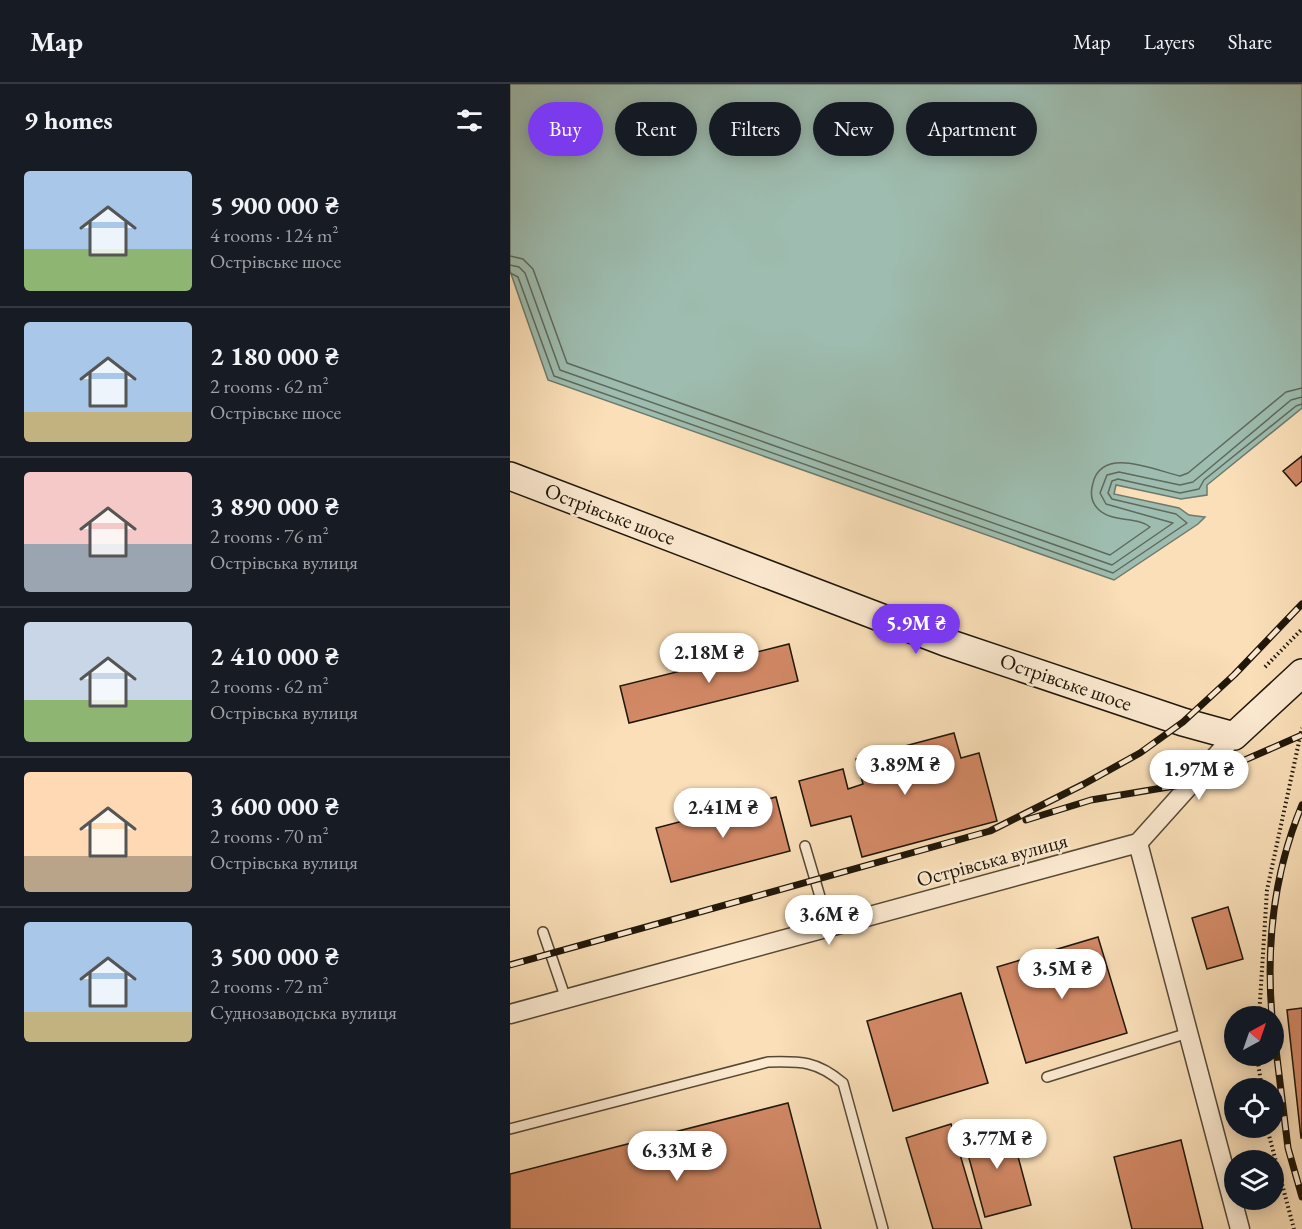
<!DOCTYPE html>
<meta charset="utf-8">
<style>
:root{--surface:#171b24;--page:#242831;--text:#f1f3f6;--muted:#9ea1a6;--line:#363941;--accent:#7c3aed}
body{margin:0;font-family:"EB Garamond",serif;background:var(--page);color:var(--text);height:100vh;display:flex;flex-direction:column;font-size:22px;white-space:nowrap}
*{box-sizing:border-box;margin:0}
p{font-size:20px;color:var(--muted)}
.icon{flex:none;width:33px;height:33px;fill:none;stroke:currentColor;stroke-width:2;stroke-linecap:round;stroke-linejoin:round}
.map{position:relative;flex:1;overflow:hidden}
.side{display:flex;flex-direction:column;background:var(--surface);width:510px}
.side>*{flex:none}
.hud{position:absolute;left:18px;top:18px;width:570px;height:54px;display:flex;gap:12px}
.needle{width:39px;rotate:40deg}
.tools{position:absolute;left:714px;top:922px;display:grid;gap:12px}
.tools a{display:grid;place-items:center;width:60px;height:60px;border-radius:50%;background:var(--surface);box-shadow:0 3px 15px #0003;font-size:30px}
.price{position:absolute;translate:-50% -51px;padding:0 14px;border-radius:21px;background:#fff;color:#222;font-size:20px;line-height:39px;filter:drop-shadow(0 2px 3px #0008)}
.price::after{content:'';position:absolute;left:50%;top:36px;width:18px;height:14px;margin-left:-9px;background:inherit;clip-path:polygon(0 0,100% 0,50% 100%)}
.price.on{background:var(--accent);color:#fff}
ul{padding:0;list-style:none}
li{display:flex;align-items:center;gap:18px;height:150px;padding:0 24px}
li+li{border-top:2px solid var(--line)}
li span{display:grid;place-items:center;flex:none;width:168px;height:120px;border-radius:6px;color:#555}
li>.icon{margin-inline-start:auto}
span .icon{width:72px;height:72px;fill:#fffc;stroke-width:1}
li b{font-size:26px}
h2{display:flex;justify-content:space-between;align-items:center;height:72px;padding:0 24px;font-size:26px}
.chip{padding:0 21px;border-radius:27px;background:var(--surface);box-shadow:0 3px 15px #0003;font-size:21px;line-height:54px}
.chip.on{background:var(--accent);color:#fff}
header{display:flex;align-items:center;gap:36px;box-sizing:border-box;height:84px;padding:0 30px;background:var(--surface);border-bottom:2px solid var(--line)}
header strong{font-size:28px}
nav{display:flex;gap:33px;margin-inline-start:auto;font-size:21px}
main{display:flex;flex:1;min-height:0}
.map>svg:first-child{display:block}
.water{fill:#9ebdb0;stroke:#6b7a6d;stroke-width:1.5}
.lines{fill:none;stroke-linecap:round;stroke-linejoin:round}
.shore{stroke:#5e6a5c;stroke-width:1.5}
.building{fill:#d38966;stroke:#1f1609;stroke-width:1.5}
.lane-casing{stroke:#564835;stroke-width:12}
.street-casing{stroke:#564835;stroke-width:21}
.secondary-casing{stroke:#1f1609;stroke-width:30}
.path{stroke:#1f1609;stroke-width:4;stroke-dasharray:1.5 3;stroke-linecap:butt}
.lane{stroke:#fcead1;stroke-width:9}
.street{stroke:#fcead1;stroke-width:18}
.secondary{stroke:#fcead1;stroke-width:27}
.rail-casing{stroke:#1f1609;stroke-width:7}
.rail{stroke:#fcead1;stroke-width:4.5;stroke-dasharray:14;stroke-linecap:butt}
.labels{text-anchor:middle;stroke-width:5;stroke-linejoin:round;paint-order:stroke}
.street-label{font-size:21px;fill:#1f1609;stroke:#fcead1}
</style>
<header>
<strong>Map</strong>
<nav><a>Map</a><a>Layers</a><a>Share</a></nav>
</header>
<main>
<section class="side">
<h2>9 homes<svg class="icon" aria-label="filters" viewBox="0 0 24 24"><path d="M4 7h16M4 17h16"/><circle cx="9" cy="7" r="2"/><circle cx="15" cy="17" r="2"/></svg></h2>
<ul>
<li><span style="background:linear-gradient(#a9c7e8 65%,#8fb573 0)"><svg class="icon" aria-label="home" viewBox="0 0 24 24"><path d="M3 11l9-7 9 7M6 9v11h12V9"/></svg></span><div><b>5 900 000 ₴</b><p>4 rooms · 124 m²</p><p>Острівське шосе</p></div></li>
<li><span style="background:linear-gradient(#a9c7e8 75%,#c2b280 0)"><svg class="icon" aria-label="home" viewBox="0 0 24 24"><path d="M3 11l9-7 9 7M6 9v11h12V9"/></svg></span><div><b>2 180 000 ₴</b><p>2 rooms · 62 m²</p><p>Острівське шосе</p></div></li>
<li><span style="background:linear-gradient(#f6c9c9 60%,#9aa5b1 0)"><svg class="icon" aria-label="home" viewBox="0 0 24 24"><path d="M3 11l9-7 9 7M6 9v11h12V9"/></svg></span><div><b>3 890 000 ₴</b><p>2 rooms · 76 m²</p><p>Острівська вулиця</p></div></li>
<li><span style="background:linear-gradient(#c9d6e8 65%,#8fb573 0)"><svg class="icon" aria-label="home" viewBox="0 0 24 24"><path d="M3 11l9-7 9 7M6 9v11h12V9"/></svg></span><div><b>2 410 000 ₴</b><p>2 rooms · 62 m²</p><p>Острівська вулиця</p></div></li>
<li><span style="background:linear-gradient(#ffd9b3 70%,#b9a48a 0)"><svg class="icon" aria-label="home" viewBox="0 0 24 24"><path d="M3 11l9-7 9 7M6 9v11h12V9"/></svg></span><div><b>3 600 000 ₴</b><p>2 rooms · 70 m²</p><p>Острівська вулиця</p></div></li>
<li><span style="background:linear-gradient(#a9c7e8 75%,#c2b280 0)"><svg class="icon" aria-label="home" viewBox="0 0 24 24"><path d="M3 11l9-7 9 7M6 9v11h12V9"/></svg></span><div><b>3 500 000 ₴</b><p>2 rooms · 72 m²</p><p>Суднозаводська вулиця</p></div></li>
</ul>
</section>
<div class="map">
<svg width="792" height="1145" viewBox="0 0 792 1145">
<rect width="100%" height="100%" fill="#fadfb8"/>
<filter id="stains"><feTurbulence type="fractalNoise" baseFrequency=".00333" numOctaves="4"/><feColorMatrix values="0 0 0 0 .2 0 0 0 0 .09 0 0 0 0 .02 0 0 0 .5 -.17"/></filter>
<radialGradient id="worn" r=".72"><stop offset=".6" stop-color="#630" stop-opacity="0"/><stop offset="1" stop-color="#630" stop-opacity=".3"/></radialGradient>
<!-- water -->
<path class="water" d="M0,0h792v324l-95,77v10l-26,4 -65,-14 -2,9 65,14 10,7 16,2 -7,7 -84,56 -566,-200 -38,-109z"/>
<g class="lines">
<!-- shore -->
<path class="shore" d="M0,172l13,3 10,10 34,94 543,192 40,-28c-13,-11 -38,-4 -52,-18 -7,-7 -8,-16 -5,-26 9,-37 61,-13 87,-7l8,-3 98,-81 16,-4
M0,181l9,2 6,6 35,97 552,195 61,-42 -67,-19 -6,-11 7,-18 12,-3 61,13 13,-3 98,-82 11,-3
M0,189l8,4 36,99 559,197 74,-50 -11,-9 -64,-15 -4,-6 4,-12 6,-2 62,14 19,-4 5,-9 92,-74 6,-2"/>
</g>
<!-- building -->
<path class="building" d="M792,372v25l-6,5 -13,-15z
M279,560l9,37 -169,42 -9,-37z
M444,649l7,25 18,-5 18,68 -135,36 -11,-41 -40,10 -12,-45 44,-12 5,20 15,-5 -7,-25z
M266,713l14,54 -119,31 -15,-54z
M718,823l15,52 -36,10 -15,-51z
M588,853l29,96 -101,30 -29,-96z
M451,909l27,90 -95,28 -26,-90z
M792,924v130h-1l-14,-128z
M278,1019l33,126h-311v-55z
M499,1039l22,82 -46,12 -22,-81z
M441,1040l31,105h-49l-27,-91z
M671,1056l22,89h-71l-18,-72z"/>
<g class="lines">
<!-- lane casing -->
<g class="lane-casing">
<path id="lane" d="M295,762l24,81
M33,848l23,67
M537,993l141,-44
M0,1045l258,-67c33,-1 49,-1 75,21l40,146"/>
</g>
<!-- street casing -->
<g class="street-casing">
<path id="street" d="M628,759l102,386
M0,930l628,-171 96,-107"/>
</g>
<!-- secondary casing -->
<g class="secondary-casing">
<path id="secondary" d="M0,392l435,166 238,80 51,14 68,-63"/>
</g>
<!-- path -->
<path class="path" d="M755,583l37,-38
M749,933l8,-127 35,-162
M747,972l5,33
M757,1044l27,101"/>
<!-- lane -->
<use href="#lane" class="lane"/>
<!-- street -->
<use href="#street" class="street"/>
<!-- secondary -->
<use href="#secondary" class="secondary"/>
<!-- rail casing -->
<g class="rail-casing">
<path id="rail" d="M516,736l65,-20 101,-17 110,-48
M0,881l480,-134 94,-47 56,-31 43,-31 51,-47 68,-71
M762,933c-6,-72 2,-145 30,-212
M764,949l14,115 14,49"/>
</g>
<!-- rail -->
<use href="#rail" class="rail"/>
</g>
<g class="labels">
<!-- street labels -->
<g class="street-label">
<text transform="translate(100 430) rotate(21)" y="7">Острівське шосе</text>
<text transform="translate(556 598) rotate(19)" y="7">Острівське шосе</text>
<text transform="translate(482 776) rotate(-15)" y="7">Острівська вулиця</text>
</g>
</g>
<rect width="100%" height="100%" filter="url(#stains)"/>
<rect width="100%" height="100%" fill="url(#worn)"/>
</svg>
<div class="tools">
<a><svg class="needle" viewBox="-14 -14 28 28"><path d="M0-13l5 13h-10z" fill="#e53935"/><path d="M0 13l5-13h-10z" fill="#9ea1a6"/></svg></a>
<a><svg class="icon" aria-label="locate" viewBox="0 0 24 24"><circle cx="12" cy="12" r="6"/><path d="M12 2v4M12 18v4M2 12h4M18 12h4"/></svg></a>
<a><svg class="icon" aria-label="layers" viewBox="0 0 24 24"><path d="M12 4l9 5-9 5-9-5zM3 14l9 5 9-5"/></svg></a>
</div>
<b class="price on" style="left:406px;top:571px">5.9M ₴</b>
<b class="price" style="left:199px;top:600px">2.18M ₴</b>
<b class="price" style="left:395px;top:712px">3.89M ₴</b>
<b class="price" style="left:689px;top:717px">1.97M ₴</b>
<b class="price" style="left:213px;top:755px">2.41M ₴</b>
<b class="price" style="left:319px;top:862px">3.6M ₴</b>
<b class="price" style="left:552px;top:916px">3.5M ₴</b>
<b class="price" style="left:487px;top:1086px">3.77M ₴</b>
<b class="price" style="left:167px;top:1098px">6.33M ₴</b>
<div class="hud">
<a class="chip on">Buy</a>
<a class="chip">Rent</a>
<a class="chip">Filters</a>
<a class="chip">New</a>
<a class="chip">Apartment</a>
</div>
</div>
</main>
